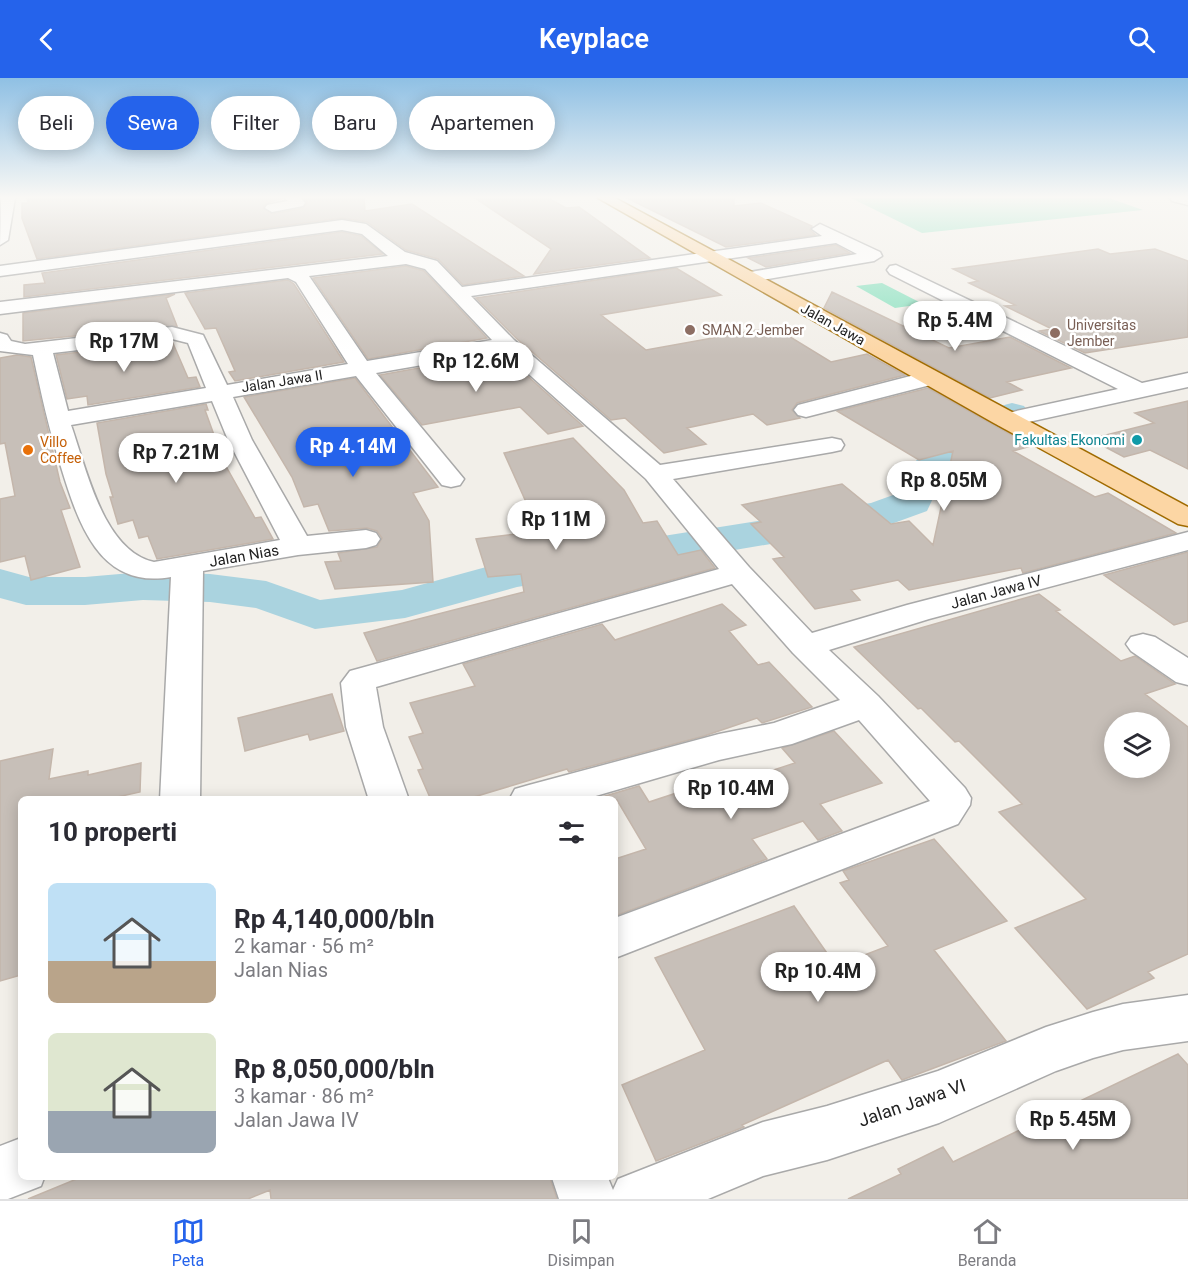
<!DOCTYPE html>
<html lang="id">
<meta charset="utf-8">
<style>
:root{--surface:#fff;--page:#f7f7f7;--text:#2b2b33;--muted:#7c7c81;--line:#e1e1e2;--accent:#2563eb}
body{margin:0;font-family:Roboto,sans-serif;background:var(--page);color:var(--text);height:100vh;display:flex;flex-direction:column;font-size:22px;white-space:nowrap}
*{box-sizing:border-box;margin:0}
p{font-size:20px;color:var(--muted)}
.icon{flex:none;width:33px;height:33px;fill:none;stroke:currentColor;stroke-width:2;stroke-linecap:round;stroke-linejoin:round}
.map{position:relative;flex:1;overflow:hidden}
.details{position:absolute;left:18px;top:718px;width:600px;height:384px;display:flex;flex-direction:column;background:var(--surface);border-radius:9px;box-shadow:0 3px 15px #0003}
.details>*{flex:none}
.top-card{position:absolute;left:18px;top:18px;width:600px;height:54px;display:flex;gap:12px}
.tools{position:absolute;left:1104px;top:634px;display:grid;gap:12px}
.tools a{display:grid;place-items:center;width:66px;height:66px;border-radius:50%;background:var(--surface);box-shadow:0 3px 15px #0003;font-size:30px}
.price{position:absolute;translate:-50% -51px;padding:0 14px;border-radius:21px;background:#fff;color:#222;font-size:20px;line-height:39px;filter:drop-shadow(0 2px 3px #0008)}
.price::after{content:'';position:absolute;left:50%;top:36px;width:18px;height:14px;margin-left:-9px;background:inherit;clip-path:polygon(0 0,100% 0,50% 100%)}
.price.active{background:var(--accent);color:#fff}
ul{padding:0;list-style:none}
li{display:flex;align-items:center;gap:18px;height:150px;padding:0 30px}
li span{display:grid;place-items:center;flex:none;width:168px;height:120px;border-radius:9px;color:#555}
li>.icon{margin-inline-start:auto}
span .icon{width:72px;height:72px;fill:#fffc;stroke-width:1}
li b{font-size:26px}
h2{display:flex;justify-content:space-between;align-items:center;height:72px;padding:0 30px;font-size:26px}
.tag{padding:0 21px;border-radius:27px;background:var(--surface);box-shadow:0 3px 15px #0003;font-size:21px;line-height:54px}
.tag.active{background:var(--accent);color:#fff}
header{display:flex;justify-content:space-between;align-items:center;height:78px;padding:0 30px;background:var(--accent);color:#fff;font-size:27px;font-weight:600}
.tab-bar{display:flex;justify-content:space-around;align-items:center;height:84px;border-top:2px solid var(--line);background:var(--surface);font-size:16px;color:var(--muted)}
.tab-bar a{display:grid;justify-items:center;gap:3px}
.tab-bar .active{color:var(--accent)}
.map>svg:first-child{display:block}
.pitch{fill:#88e0be}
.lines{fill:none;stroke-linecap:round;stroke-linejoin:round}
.river{fill:#aad3df;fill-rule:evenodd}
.building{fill:#c7bfb8;stroke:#c4b6ab;stroke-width:1.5;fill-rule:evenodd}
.minor-casing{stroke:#a9a9a9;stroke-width:3}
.major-casing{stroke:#a06b00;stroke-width:3}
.minor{fill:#fff;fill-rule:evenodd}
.major{fill:#fcd6a4;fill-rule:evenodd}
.education-dot{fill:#8d6e63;stroke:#fff;stroke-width:2}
.culture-dot{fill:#0f9aa8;stroke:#fff;stroke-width:2}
.food-dot{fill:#e8710a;stroke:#fff;stroke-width:2}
.labels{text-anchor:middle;stroke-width:5;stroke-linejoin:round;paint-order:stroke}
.far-street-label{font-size:14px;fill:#222;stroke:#fff}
.far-education-label{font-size:14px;fill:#785e54;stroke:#fff;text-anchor:start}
.far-culture-label{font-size:14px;fill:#0d838f;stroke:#fff;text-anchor:end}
.far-food-label{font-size:14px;fill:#c56008;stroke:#fff;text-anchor:start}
.street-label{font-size:15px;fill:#222;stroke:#fff}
.near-street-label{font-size:18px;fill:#222;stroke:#fff}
</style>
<header><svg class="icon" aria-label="back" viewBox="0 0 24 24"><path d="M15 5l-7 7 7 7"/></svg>Keyplace<svg class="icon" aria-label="search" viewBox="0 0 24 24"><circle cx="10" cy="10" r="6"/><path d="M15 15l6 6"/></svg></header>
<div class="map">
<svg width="1188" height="1121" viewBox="0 0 1188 1121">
<rect width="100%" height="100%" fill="#f2efe9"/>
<!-- pitch -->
<path class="pitch" d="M851,120h258l34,12 -221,23z
M882,205l41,21 -28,4 -39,-22z"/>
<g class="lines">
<!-- river -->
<path class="river" d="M1012,325l12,3 5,7 -5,7 -63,40 -19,19 -15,32 -33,12 -377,64 -112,31 -90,11 -59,-21 -46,-6 -67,-2 -58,5h-59l-26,-7v-29l29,8h56l58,-5 67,2 56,7 54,19 82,-10 110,-30 359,-57 25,-9c4,-8 7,-18 13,-25 19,-25 73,-59 103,-66z"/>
</g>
<!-- building -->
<path class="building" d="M27,120h256l-16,5 -4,4 9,7 31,-6 4,-5 -3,-5h60l1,13 47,-7 112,72 -61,9 -25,-26 -32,-9 -39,-28 -25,-4 -305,41 -15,-41v-15h6z
M475,120h73l18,10 13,-1 71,51 -116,16 17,-25z
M627,120h107v8l27,-3 51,23 -2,4 6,5 -90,12z
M342,154l19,4 22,18 -359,43v-12l21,-2 -3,-10z
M836,167l14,8 -84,14 -18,-9z
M1098,171l12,5 45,-5 33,12v76l-103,16 -46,-22 13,-2 -47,-23 10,-1 -46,-22 9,-2 -25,-12z
M406,188l18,5 63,67 -119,21 -55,-81z
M676,190l45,27 -120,20 45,35 128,-23 57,35 36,-8 38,21 -108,28 -5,7 8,8 -33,7 -14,-11 -66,14 19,16 -42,9 -39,-35 -14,2 -95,-82 -40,-40z
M288,202l6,4 50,78 -109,19 -6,-9 6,-1 -19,-43 -11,1 -20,-36z
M832,214l117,56 61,-11 61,31 -64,14 15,8 -32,8 -166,-90z
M175,216l-9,4 11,28 -154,15v-28z
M172,263l16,37 8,-1 4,10 -112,18 -1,-9 -20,3 -11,-44z
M502,275l81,73 -35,8 -28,-27 -98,18 -42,-50z
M17,277l14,2 29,125 10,26 -9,2 19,57 -49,13 -6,-24 -25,6v-63l15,-3 -10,-53 -5,1v-86z
M355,300l83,109 -25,6 16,28 4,61 -98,7 -10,-27 16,-1 -3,-8 39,-6 5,-9 -5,-7 -10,-3 -38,3 -11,-27 -14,3 -12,-30 -48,-80z
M928,310l103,58 -18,5 82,46 13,-4 68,40 -153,40 -2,-5 -112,22 -11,-10 -47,10 9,10 -45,9 -42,-50 11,-2 -33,-33 10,-2 -19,-17 100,-21 49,40 18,-3 24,24 20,-94 -34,9 -82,-49z
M1188,323v68l-38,-19 -26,7 -34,-18 64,-16 -19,-10z
M206,326l2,6h-3l9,25 -5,1 46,82 6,-1 12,22 -116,20 -9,-23 -9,2 -6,-18 -15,4 -8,-27h3l-7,-23 -9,-51z
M573,360l51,52 19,33 14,-2 21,34 23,-5 14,18 -338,93 -13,-28 160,-41 -3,-18 -33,3 -12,-38 63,-8 -35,-78z
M1188,474v69l-14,4 -70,-50z
M1039,516l21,16 -4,1 65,50 14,-5 40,28 -30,10 43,33v227l-40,18 6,6 -67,31 -72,-81 71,-29 -87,-87 23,-8 -63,-63 -4,1 -34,-34 -3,1 -64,-62zM1114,645h46v45h-46z
M722,526l24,21 -17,6 29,34 11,-3 43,45 -50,16 -5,-5 -53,18 -135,36 -2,-3 -103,31h-33l-13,-30 5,-1 -14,-32 14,-4 -13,-30 65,-17 -12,-22 139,-40 13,16z
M332,616l12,37 -34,9 -2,-6 -63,17 -7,-33z
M834,653l48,52 -62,21 22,27 -24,9 -15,-19 -51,18 15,20 -152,57v-57l31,-10 -29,-49h-25l47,-14 10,16 64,-21 5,7 77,-25 -13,-15z
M53,671l-4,30 39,-8v4l53,-12 -1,29 -36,8h-83v175l-21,6v-220z
M934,761l73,82 -73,29 72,91 -104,39 -14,-20 -146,65 2,2 -88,34 -34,-76 83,-35 -50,-92 139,-52 42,60 52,-20 -48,-63 9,-3 -6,-9z
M1178,976l10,11v134h-340l53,-25 -3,-5 45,-22 10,15z
M79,1100h471l7,21h-286l-1,-9 -22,9h-220z"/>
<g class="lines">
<!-- minor casing -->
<g class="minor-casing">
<path id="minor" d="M1,120h14l-7,42 -8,5z
M285,120h16l4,5 -2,3 -31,6 -7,-4 2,-3 20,-4z
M1170,120h18v7l-16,-4z
M342,142l24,4 39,28 32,9 25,26 360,-51 -10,-7 8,-5 60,28 2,4 -8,5 -124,21 -9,-5 3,-4 113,-19 -21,-11 -365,53 43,44 146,125 172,-27 9,2 3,5 -3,5 -9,2 -159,27 76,88 63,66 95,-28 281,-73v18l-259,69 -100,31 49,46 87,92 6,10 -1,7 -12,19 -343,134v-40l315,-117 -71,-81 -67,24 -73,16 -137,40h-73l6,-11 14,-4 190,-51 55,-11 66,-23 -47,-47 -61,-69 -356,103 7,40 26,73h-40l-23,-73 -5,-44 9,-12 369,-102 -73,-90 -143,-128 -127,22 88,106 -4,6 -9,2 -9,-2 -86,-109 -123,21 19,43 55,96 59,-6 10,3 4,6 -4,6 -10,3 -68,7 -95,16 -3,229h-40l11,-223c-72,13 -93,-55 -110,-110 -12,-37 -20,-74 -28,-112l-33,-4v-18l7,2 4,6 14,3 147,-17 31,8 24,50 121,-21 -52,-82 -8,-4 -288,36v-12l388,-46 -26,-22 -20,-4 -342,46v-10zM406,186l19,5 67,71 -125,21 -58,-85zM172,261l16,4 18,45 -138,23 -15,-58zM212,323l16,39 52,100 -126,22c-51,-11 -68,-95 -83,-137z
M896,187l246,118 46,-10v14l-182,40 -8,-2 -4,-5 4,-5 120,-26 -228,-115 -3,-4 3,-4z
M930,293l8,2 3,5 -3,5 -132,34 -8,-2 -4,-5 4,-5z
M1143,556l12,3 33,21v27l-12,-3 -45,-31 -5,-7 5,-7z
M1188,917v46l-65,9 -30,8 -37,13 -117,52 -112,37 -64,16 -55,23h-149l-7,-21h56l5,12 5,-11 145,-57 64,-16 111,-35 108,-44 47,-15 30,-8z
M21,1060v40h23l-3,8 -33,13h-8v-53z"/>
</g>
<!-- major casing -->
<g class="major-casing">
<path id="major" d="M598,120h17l573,309v19l-10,-2 -186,-102z"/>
</g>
<!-- minor -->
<use href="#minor" class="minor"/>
<!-- major -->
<use href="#major" class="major"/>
</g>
<!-- sky -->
<linearGradient id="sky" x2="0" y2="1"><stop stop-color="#8fc0e4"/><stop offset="0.43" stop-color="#f9f8f5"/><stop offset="1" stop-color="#f9f8f5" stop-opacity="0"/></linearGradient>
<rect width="1188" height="277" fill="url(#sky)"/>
<!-- markers -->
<g class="education-dot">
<circle cx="690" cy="252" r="6"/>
<circle cx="1055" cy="255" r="6"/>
</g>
<circle class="culture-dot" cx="1137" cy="362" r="6"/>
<circle class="food-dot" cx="28" cy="372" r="6"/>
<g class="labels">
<!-- far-street labels -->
<g class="far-street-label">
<text transform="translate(833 246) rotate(29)" y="5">Jalan Jawa</text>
<text transform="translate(282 303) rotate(-9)" y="5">Jalan Jawa II</text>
</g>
<!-- far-education labels -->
<g class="far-education-label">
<text x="1067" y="252">Universitas<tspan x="1067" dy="16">Jember</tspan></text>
<text x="702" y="257">SMAN 2 Jember</text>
</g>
<!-- far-culture labels -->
<g class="far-culture-label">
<text x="1125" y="367">Fakultas Ekonomi</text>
</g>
<!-- far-food labels -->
<g class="far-food-label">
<text x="40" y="369">Villo<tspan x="40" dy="16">Coffee</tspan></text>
</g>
<!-- street labels -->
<g class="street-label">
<text transform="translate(244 478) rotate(-10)" y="5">Jalan Nias</text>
<text transform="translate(996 514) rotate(-15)" y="5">Jalan Jawa IV</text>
</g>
<!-- near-street labels -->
<g class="near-street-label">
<text transform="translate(912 1025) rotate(-19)" y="6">Jalan Jawa VI</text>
</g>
</g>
</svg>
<div class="tools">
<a><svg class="icon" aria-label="layers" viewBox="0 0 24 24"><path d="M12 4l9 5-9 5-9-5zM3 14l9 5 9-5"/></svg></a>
</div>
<b class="price" style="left:955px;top:274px">Rp 5.4M</b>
<b class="price" style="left:124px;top:295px">Rp 17M</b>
<b class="price" style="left:476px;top:315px">Rp 12.6M</b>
<b class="price active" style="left:353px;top:400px">Rp 4.14M</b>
<b class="price" style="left:176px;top:406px">Rp 7.21M</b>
<b class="price" style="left:944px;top:434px">Rp 8.05M</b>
<b class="price" style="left:556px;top:473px">Rp 11M</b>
<b class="price" style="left:731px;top:742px">Rp 10.4M</b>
<b class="price" style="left:818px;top:925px">Rp 10.4M</b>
<b class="price" style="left:1073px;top:1073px">Rp 5.45M</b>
<div class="top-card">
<a class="tag">Beli</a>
<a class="tag active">Sewa</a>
<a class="tag">Filter</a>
<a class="tag">Baru</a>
<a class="tag">Apartemen</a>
</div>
<section class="details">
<h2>10 properti<svg class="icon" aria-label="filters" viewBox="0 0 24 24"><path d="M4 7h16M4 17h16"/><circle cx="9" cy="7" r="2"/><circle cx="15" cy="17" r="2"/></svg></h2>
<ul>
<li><span style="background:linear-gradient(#bfe0f5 65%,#b9a48a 0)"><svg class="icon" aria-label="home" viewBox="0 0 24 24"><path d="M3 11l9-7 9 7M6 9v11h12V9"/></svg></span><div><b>Rp 4,140,000/bln</b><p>2 kamar · 56 m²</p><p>Jalan Nias</p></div></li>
<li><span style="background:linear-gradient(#dfe7d0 65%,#9aa5b1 0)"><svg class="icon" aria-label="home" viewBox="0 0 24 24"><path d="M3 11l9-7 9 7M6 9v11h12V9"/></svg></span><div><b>Rp 8,050,000/bln</b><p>3 kamar · 86 m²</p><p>Jalan Jawa IV</p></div></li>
</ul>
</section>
</div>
<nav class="tab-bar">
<a class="active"><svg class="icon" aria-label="map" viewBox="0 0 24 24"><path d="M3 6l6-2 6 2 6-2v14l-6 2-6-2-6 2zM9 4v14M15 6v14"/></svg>Peta</a>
<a><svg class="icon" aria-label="saved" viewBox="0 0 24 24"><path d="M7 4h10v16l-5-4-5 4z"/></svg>Disimpan</a>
<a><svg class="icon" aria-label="home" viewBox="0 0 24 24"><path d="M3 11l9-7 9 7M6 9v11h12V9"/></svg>Beranda</a>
</nav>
